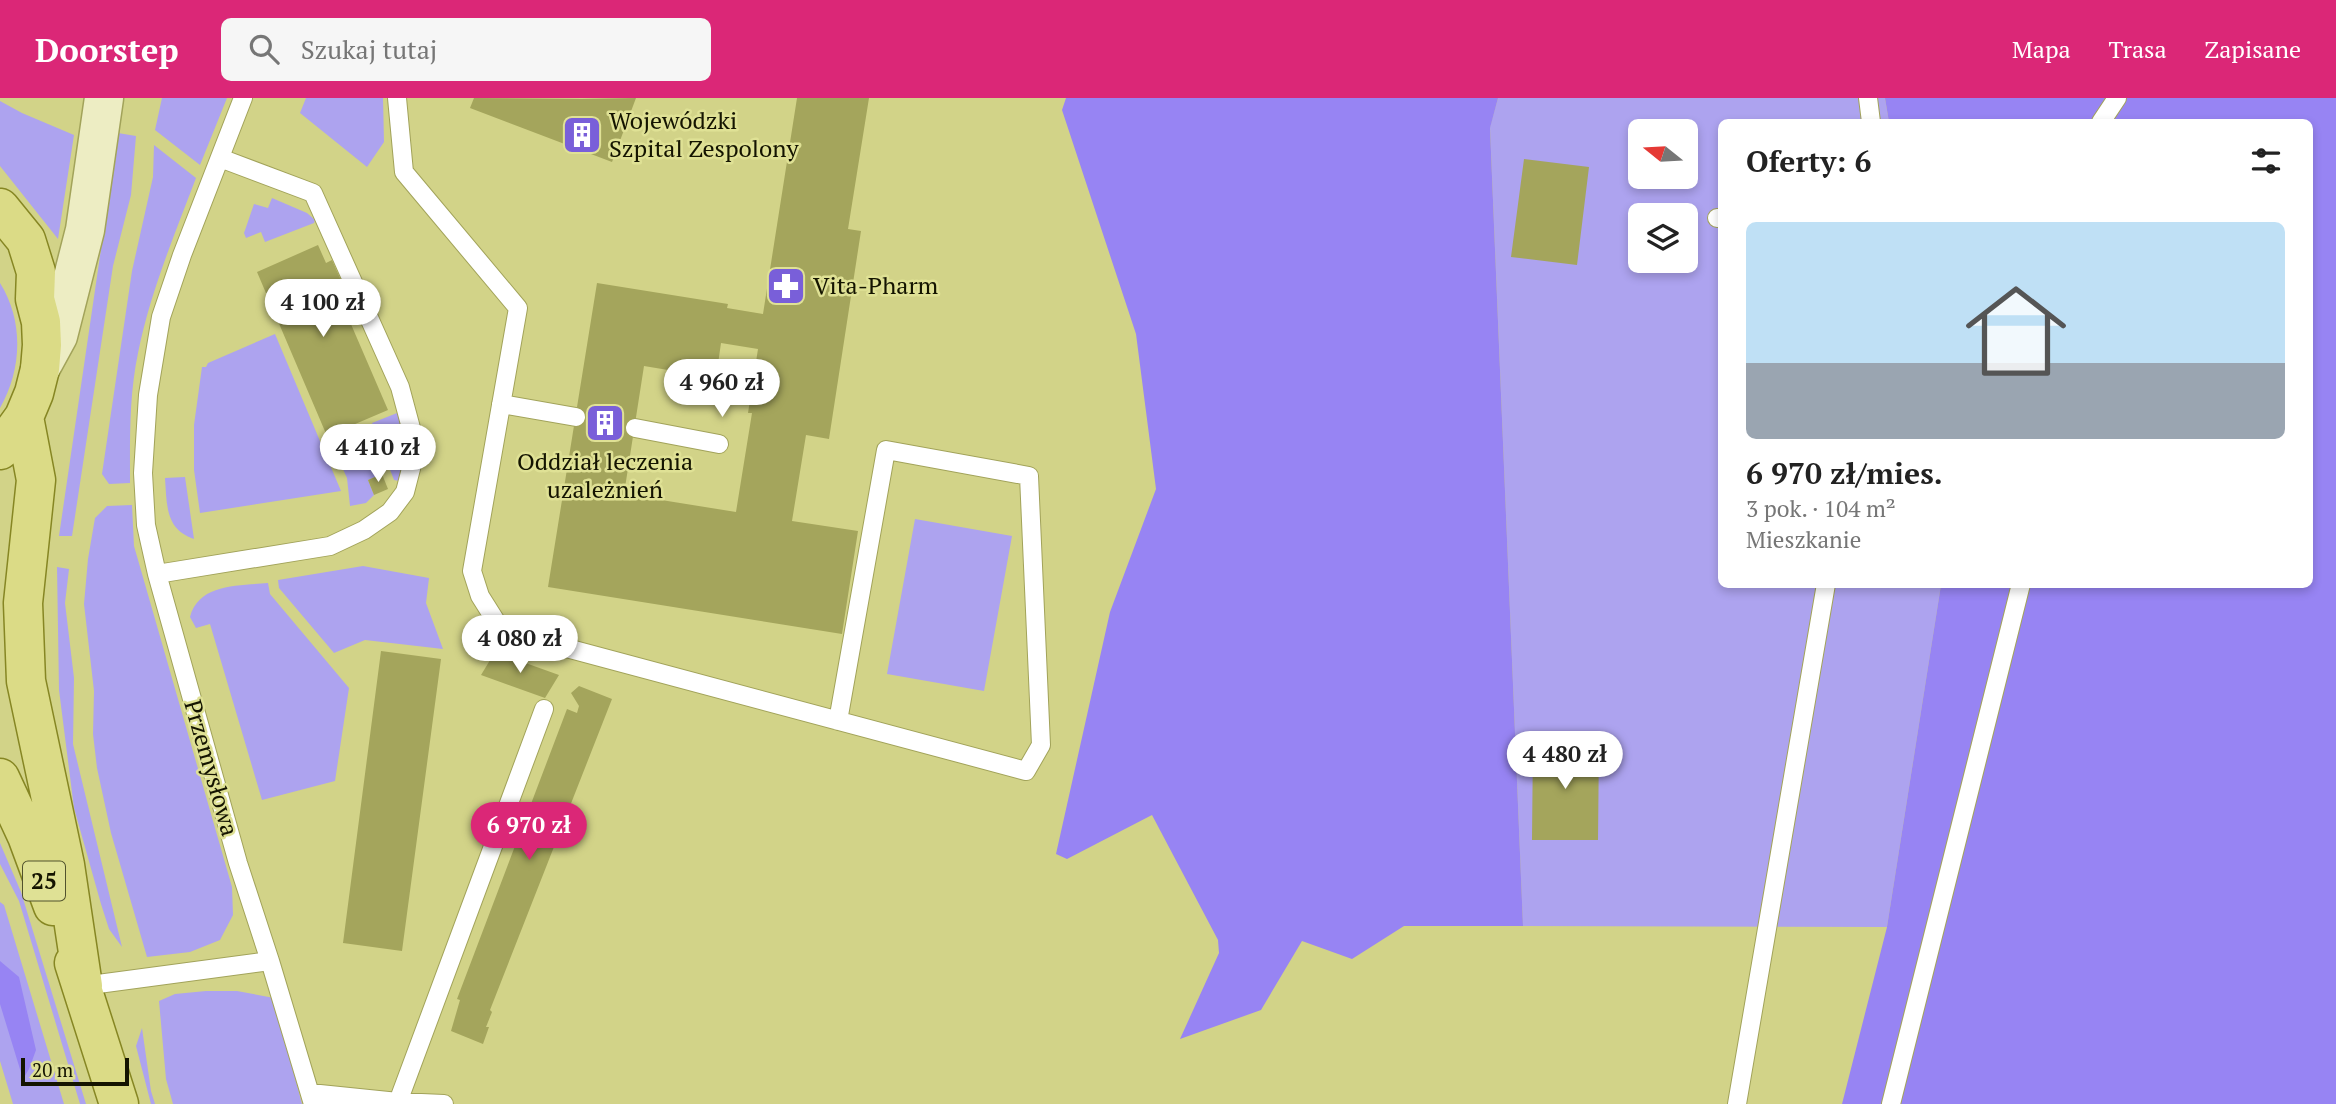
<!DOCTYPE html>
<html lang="pl">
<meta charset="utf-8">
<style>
:root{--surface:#fff;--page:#f6f6f6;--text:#222;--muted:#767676;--line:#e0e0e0;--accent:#db2777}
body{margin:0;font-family:"PT Serif",serif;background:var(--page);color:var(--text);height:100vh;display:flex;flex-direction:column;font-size:26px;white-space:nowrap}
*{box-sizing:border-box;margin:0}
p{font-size:23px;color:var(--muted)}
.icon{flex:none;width:38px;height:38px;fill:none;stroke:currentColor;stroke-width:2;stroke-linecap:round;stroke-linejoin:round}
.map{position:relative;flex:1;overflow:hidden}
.drawer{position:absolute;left:1718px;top:21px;width:595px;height:469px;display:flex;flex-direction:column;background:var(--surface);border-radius:10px;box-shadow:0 4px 10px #0003}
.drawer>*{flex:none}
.needle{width:46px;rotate:288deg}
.fabs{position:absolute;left:1628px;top:21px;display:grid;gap:14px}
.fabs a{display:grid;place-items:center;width:70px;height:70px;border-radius:10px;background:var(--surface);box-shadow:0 4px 10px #0003;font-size:35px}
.scale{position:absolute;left:21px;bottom:18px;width:108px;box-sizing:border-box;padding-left:7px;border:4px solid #141400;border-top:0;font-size:19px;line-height:24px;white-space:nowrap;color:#141400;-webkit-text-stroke:5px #dfe195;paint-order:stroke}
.price{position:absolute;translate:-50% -60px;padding:0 16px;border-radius:24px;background:#fff;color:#222;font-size:23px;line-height:46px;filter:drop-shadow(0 2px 4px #0008)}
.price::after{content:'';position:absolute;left:50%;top:42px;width:21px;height:16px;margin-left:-10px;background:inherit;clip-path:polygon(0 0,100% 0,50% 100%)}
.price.selected{background:var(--accent);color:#fff}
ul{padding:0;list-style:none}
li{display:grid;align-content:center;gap:14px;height:371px;padding:0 28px}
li+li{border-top:2px solid var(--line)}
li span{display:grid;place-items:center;height:217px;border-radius:10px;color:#555}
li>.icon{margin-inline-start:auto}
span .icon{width:126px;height:126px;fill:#fffc;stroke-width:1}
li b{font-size:30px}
h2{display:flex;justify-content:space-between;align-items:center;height:84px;padding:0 28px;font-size:30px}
header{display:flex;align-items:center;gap:42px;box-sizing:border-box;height:98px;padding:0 35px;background:var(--accent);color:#fff}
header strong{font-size:33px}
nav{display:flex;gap:38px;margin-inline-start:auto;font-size:24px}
.search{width:490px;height:63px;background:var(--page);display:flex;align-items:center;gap:18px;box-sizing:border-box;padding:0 24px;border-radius:10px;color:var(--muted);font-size:26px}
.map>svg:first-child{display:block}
.green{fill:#ada3ef;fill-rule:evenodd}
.forest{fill:#9784f3}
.building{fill:#a4a55c;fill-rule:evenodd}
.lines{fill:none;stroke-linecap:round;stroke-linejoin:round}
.service-casing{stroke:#a2a35a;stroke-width:20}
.secondary-casing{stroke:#a2a35a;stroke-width:41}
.primary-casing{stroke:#868623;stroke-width:41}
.service{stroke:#fff;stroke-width:18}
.secondary{stroke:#ededc3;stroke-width:38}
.primary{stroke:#dbdb86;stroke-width:38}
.labels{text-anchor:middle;stroke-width:5;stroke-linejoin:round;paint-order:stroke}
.shield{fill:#dfe195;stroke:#51522d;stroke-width:2}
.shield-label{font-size:23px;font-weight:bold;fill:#141400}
.poi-label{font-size:24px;fill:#141400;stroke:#dfe195;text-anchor:start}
.street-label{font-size:24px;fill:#141400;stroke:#dfe195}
</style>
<header>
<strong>Doorstep</strong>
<div class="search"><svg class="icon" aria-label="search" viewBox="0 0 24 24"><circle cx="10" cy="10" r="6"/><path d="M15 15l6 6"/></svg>Szukaj tutaj</div>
<nav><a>Mapa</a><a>Trasa</a><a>Zapisane</a></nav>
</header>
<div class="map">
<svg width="2336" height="1006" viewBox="0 0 2336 1006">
<rect width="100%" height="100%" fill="#d2d388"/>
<!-- green -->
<path class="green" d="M162,0h65l-27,67 -45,-35z
M306,0h77l1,44 -17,25 -67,-54z
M1498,0h387l4,24h-167v462l219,1 -54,342 -364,-1 -33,-799zM1640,33h45v46h-45zM1640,117h45v46h-45z
M0,3l22,12 52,22 -16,104 -58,-73z
M118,35l18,3 -5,59 -18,71 -41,270h-13z
M154,47l42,33c-22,58 -46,115 -58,175 -9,43 -8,86 -8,130l-21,1 -7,-10 30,-203 21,-94z
M272,100l35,15 8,7 -1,3 -49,19 -4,-10 -15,6 -2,-5 10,-29 14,4z
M0,185c24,38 22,87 0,125z
M275,236l66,157 -141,22 -6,-43v-45l8,-58h4l2,-4z
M397,315c12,29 10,38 2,68l-5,-1 -22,-57z
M364,333l18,43 -14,6 6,15 -8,8 -16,3 -3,-28 -15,-33z
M185,379l9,62c-29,-10 -27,-34 -29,-61z
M132,407l2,41 98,341 1,28 -13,25 -30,12 -43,5 -36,-124 -14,-65 -4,-34 1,-43 -10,-87 4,-45 7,-41 12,-12z
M915,421l97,17 -28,155 -97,-17z
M363,468l66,12 -3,25 17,46 -78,-9 -31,13 -55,-65 -1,-8z
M57,469l12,2 -4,34 9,75 -1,66 49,203 -13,-18 -8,-25 -27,-96 -15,-118z
M268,485l2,11 79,94 -14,93 -73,19 -52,-176 -14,4 -6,-11c9,-34 49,-31 78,-34z
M0,745l21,49 65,212h-6l-61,-203 -19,-37z
M0,804l4,3 60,199h-51l-13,-43z
M206,893h31l37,7 28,106h-129l-7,-25 -7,-78 16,-7z
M142,930l9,63 4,13h-4l-15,-58z"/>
<!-- forest -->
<path class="forest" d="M1066,0h432l-8,30 33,798h-119l-52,33 -50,-18 -41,69 -81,29 39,-86 -1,-13 -66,-125 -85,44 -11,-5 54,-242 46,-123 -20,-155 -74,-224z
M1885,0h451v1006h-494l45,-177 54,-342 369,-1v-462h-421z
M0,863l19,16 17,73 -7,19 -6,10 -23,-75z"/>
<!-- building -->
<path class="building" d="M474,0l108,1 54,-1 -24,64 -142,-54z
M797,0h72l-21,131 13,2 -32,208 -23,-4 -14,86 66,10 -16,103 -294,-47 49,-304 131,21 -1,4 36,6zM721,245l37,6 -10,64h4l-16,99 -112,-18 20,-128 72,12z
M1524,61l65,8 -12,98 -66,-8z
M318,147l8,18 6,-3 20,45 -8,3 44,102 -61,26 -70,-164z
M382,376l6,15 -14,6 -6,-15z
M381,553l60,8 -39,292 -59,-8z
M495,554l64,23 -14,23 -64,-23z
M579,588l33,13 -122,311 2,2 -6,15h3l-6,17 -32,-13 9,-31 -3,-1 110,-290 10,4 2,-7 -8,-13z
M1533,643l66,1 -1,98h-66z"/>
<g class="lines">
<!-- service casing -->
<g class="service-casing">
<path id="service" d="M397,0l7,74 114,136 -46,263 8,25 17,27 21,12 508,136 15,-26 -12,-269 -143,-26 -48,271
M1868,0l3,24
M2101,24l16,-24
M1717,120h5
M501,306l75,13
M635,330l84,16
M157,476l173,-28 34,-16 26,-18 15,-20 9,-35 -3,-29 -11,-41 -87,-194 -93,-35
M270,863l43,143
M83,888l187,-25 -32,-98 -81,-289 -11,-49 -3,-52 5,-78 13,-78 21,-62 61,-157
M310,995l88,9 46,2
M398,1004l146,-393
M1737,1006l89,-520
M1891,1006l130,-520"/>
</g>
<!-- secondary casing -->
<g class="secondary-casing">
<path id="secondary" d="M40,271l18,-33 27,-106 19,-132"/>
</g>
<!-- primary casing -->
<g class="primary-casing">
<path id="primary" d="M0,110l26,32 10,32 -1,27 6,23 1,23 -2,24 -6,24 -10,24 -24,33
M24,319l12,63 -13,123 3,78 39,184 18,121
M0,680l27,58 26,70
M74,865l45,141"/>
</g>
<!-- service -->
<use href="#service" class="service"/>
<!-- secondary -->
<use href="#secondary" class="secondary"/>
<!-- primary -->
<use href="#primary" class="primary"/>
</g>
<!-- icons -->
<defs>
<g id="building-square" transform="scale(2.0125)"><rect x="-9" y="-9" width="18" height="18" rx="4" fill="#795fd9" stroke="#dfe195"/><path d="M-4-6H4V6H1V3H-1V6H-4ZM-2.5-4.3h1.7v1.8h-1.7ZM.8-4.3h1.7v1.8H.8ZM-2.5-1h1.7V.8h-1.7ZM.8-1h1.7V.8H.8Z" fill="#fff"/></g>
<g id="pharmacy-square" transform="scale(2.0125)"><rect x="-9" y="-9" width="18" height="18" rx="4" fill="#795fd9" stroke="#dfe195"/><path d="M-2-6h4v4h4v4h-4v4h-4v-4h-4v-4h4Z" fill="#fff"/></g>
</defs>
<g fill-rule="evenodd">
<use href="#building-square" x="582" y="37"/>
<use href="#pharmacy-square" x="786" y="188"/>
<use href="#building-square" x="605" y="325"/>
</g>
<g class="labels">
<!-- shield labels -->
<rect class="shield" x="23" y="763.5" width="42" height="39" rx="5"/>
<g class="shield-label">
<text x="44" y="791">25</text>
</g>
<!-- poi labels -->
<g class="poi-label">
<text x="609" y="31">Wojewódzki<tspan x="609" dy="28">Szpital Zespolony</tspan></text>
<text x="813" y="196">Vita-Pharm</text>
<text x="605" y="372" text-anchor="middle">Oddział leczenia<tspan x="605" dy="28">uzależnień</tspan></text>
</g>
<!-- street labels -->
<g class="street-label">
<text transform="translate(211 670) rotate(74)" y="8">Przemysłowa</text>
</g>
</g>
</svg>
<div class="fabs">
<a><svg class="needle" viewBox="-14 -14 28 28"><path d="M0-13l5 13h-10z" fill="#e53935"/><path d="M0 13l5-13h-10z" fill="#767676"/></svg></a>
<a><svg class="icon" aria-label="layers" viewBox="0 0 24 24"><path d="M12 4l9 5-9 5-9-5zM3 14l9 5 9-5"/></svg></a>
</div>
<div class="scale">20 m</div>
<b class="price" style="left:323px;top:241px">4 100 zł</b>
<b class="price" style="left:722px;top:321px">4 960 zł</b>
<b class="price" style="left:378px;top:386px">4 410 zł</b>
<b class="price" style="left:520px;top:577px">4 080 zł</b>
<b class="price" style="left:1565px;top:693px">4 480 zł</b>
<b class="price selected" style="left:529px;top:764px">6 970 zł</b>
<section class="drawer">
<h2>Oferty: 6<svg class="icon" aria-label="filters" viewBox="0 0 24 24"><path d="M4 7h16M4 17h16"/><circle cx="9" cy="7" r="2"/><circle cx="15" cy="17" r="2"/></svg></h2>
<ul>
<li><span style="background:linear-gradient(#bfe0f5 65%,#9aa5b1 0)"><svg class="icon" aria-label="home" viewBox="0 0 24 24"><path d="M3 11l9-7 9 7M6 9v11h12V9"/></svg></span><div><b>6 970 zł/mies.</b><p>3 pok. · 104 m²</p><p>Mieszkanie</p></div></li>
</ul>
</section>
</div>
